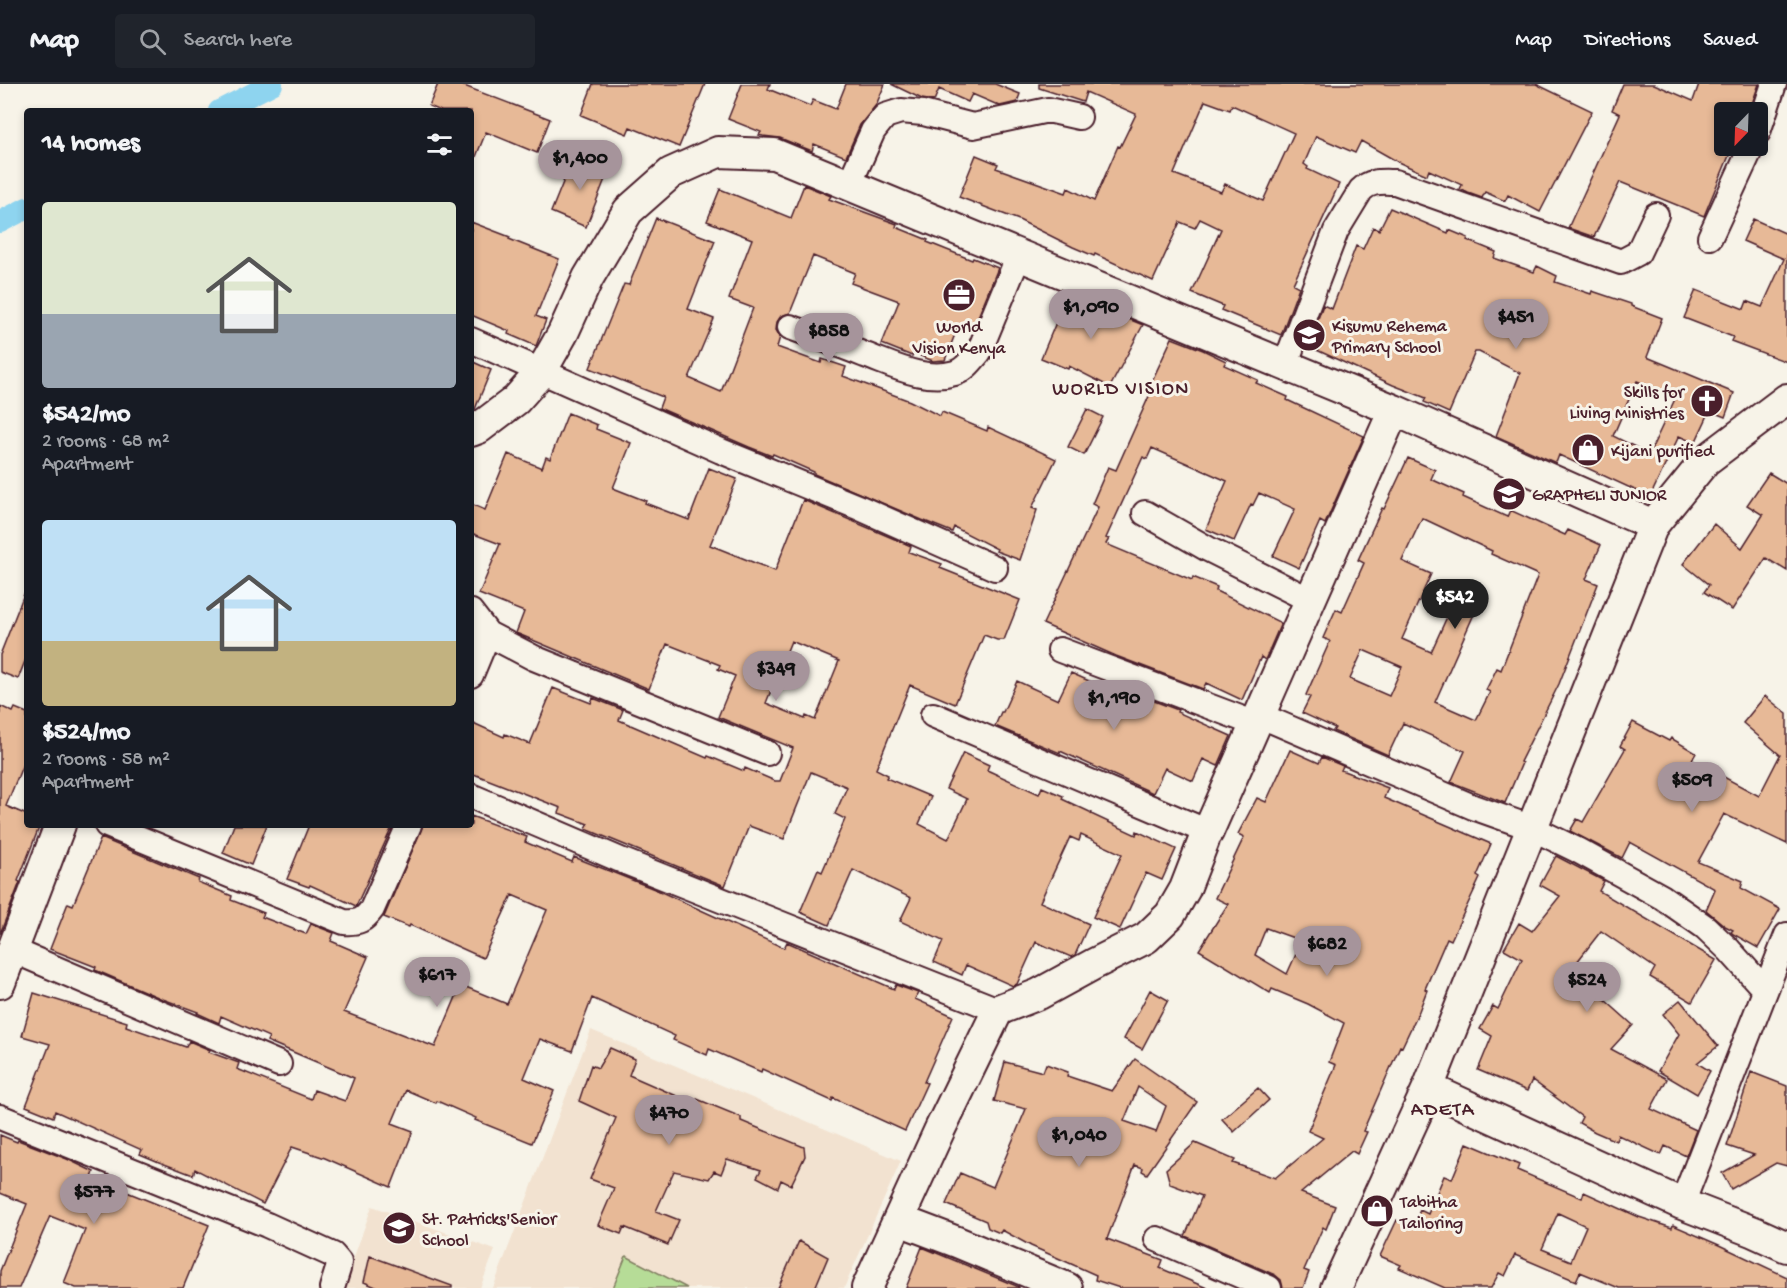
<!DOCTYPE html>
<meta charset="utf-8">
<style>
:root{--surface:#171b24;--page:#20242c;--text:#f1f3f6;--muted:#9ea1a6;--line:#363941;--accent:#a6949b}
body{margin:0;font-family:"Gochi Hand",sans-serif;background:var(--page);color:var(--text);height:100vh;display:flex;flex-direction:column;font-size:22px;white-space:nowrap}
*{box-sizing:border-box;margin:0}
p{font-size:20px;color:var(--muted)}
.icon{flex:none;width:33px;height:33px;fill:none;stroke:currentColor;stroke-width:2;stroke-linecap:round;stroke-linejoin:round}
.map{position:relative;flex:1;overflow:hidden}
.side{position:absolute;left:24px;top:24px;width:450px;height:720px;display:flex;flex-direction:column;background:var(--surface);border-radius:6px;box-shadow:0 3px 9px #0003}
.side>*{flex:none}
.needle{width:39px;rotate:203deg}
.controls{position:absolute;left:1714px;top:18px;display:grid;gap:12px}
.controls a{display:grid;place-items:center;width:54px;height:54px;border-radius:6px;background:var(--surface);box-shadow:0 3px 9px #0003;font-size:30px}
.price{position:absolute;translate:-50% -51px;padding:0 14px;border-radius:21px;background:var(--accent);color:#111;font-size:20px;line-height:39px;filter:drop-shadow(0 2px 3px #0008)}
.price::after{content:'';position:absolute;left:50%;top:36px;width:18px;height:14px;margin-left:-9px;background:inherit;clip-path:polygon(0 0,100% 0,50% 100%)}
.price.current{background:#222;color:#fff}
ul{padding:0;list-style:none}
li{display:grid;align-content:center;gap:12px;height:318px;padding:0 18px}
li span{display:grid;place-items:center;height:186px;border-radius:6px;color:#555}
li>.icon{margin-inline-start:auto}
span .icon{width:108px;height:108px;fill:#fffc;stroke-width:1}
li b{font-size:26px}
h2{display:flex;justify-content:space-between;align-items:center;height:72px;padding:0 18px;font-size:26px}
header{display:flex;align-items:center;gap:36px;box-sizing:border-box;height:84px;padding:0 30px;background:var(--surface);border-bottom:2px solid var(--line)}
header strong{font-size:28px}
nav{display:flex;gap:33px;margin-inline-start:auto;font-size:21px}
.search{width:420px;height:54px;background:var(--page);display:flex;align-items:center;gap:15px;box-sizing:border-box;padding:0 21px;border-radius:6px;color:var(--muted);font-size:22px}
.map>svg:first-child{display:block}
.built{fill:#f2e2d0}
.green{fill:#b6dc97;stroke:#807e61;stroke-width:1.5}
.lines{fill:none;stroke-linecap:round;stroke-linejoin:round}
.canal{stroke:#8ed4ef;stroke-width:22}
.building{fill:#e7b997;stroke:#4a1f2b;stroke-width:1.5;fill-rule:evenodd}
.minor-casing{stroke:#4a1f2b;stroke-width:28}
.tertiary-casing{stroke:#4a1f2b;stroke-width:34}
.minor{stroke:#f7f3e8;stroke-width:24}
.tertiary{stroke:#f7f3e8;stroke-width:30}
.labels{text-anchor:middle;stroke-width:6;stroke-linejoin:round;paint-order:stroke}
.poi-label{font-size:18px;fill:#4a1f2b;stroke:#f7f3e8;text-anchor:start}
.neighbourhood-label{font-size:20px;letter-spacing:1.5px;fill:#4a1f2b;stroke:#f7f3e8}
</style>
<header>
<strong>Map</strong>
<div class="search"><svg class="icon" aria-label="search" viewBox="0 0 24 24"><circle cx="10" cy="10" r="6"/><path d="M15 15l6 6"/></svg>Search here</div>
<nav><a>Map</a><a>Directions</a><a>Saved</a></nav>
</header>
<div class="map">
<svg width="1787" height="1204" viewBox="0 0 1787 1204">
<rect width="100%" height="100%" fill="#f7f3e8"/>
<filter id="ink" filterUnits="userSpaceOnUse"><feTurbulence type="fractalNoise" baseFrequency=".0167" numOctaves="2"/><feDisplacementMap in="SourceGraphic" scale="12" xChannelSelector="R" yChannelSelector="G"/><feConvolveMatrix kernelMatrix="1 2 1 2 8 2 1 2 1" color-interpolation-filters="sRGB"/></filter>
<g filter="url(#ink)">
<!-- built -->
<path class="built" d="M591,946l310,131 -57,127h-351z
M372,1122l123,44 -15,38h-137z"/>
<!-- green -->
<path class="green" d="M626,1172l61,32h-74z"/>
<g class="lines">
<!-- canal -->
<path class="canal" d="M219,27l53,-27
M0,138l27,-14"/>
</g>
<!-- building -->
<path class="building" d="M438,0h21l91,35 -13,34 -51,-21 -15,37v-58h-30l-12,-5z
M593,0h112l-26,63 -49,-20 -3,7 -46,-19z
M742,0h28l-2,5 42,17 3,-6 23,9 10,-25h39l-9,21 -16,20 -14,32 -32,-13 -2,7 -32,-13 -17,-2 -4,-1 2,-3 -33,-13z
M891,0h104l25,10 -3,8 -17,4 -28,-12 -4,8 -29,-13 -5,12 -12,-2z
M1039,0h497l56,27 -52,101 -32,-17 -3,6 -20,-9 -3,6 -14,-5 -8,-4 2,-4 -33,-15 -2,5 -29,-13 -37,-21 -6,12 -39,-17 -12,28 4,3 -1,2 32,15 -46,100 6,3 -18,48 -60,-25 2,-4 -31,-13 29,-64 -21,-10 -5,9 -15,-6 -27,59 -58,-27 -1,2 -21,-9 -54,-27 -60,-23 17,-42 22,9 -2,4 70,25 2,-5 26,13 24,-55 2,1 16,-33 -50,-22 -3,10 -44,-14zM1205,17l25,9 2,-5 62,28 -31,68 -38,-17 -4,8 -47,-18z
M1623,0h31l39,17 6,-17h60l-10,28h-24v34h8l-29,70 -84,-34 -26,55 -26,-9 52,-114 -8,-4z
M574,71l35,14 -23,58 -35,-15z
M804,101l27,11 -2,3 68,25 -1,3 32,13 -1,2 45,18 1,-2 25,10 -25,61 -14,-5 -14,36 -12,1 -20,-8 -1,3 -30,-12 17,-43 -48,-18 4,-10 -42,-17 -23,57 -9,3 -4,6 -1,8 4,7 -3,10 44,16 1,-4 24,8 -3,9 67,25 30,15 2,-4 45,19 1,-4 68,32 -24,49 5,2 -17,50 -24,-9 1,-2 -43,-22 -2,5 -30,-12 -108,-46v-2l-41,-18 -1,2 -23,-9 -90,-39 4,-11 -73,-29 34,-84 5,1 27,-67 59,23 -27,68 26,10 -25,59 32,14 32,-84 -24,-9 23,-60 -45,-18 13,-32 71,29z
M1390,124l58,25 1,-3 19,8 -1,2 29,12 -2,6 40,14 3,-6 20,10 -2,6 36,12 1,-3 39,13v2l31,12 -15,39 87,36 -9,24 -15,-6 -15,32 -16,-7 -29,61 -91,-42 -3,8 -60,-27 24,-63 -41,-21h-4l-26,61 -25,-11 2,-4 -33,-13 -85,-39 15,-41 9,4 24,-63 7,3 10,-22 6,3zM1637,297l39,16 -27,57 -36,-18z
M1753,135l34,15v128l-56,-21 2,-4 -49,-19 12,-28 48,19 3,-8 15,6 22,-48 -41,-18z
M471,138l39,15 -1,2 50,20 -23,57 10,4 -10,26 -28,-12 1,-3 -38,-16z
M1068,210l75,31 -33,62 -41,-21 -1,3 -27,-11z
M1172,254l31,12 23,11 -2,4 34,15 -2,3 32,14 -1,3 77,36 -39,88 -5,-3 -21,47 -26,-12 22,-47 -36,-16 -6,12 -2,-1 -17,37 -28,-12 21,-48 -75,-33 -5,11 -4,-2 -37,81 3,1 -3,5 86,36 1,-3 24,10 -1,4 65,32 -16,37 -4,-3 -19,43 -36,-17 -3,6 -87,-33 -73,-32 55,-117 -6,-3 16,-37 8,3 38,-85 -3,-2z
M471,277l20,9 -16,39 -4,3z
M1087,325l16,8 -19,38 -16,-8z
M568,329l29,12 -1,4 35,14 -18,45 33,13 -1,2 44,17 20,-52 28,11 -27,66 65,26 28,-71 108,46 -2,6 33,12 -2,4 80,32 -16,40h-7l-13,-5 -29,69 -45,-19 -34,84 12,6 -2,3 45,19 -12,27 29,15 19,-40 -21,-10 17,-36 26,12 -2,5 52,24 3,-7 21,9 -1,3 30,14 -1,1 45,21 1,-4 39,18 -14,31 -16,-7 -26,56 -27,-12 29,-63 -41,-19 -2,6 -9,-4 -30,65 49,22 -14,31 -4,2 -35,-15 -19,42 -4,2 -47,-21 -4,10 -28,-13 9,-21 -43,-20 11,-23 -58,-28 -24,55 -29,-13 18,-42 4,2 23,-53 -10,-5 12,-27 -36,-15 -27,67 -35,-13 -24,60 -139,-57 2,-5 -29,-11 2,-5 -90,-35v-51l33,15 1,-3 25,10 23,-56 38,15 2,-5 30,12 -4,10 88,38 1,-2 36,15 1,-3 30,13h5l13,-33 -75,-31 17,-41 -17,-7 2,-4 -53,-21 -18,45 -133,-56 8,-21 -45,-18 21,-50 -29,-11v-29l14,6 23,-56 34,14 4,-11 4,2zM791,557l48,20 -24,59 -9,-4 -1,3 -39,-16z
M1408,374l27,12 -4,9 33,15 -1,3 44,20 3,-7 55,25 3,-5 33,15 -15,34 12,5 -39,100 -39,78 2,1 -17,40 -54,-21 14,-31 -62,-28 -15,32 -55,-24 2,-3 -33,-15 8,-16 -4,-2 24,-54 -7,-3 13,-29 6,3 22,-49 -6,-3 24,-52 2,1zM1422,434l70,33 -1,3 47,21 -37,95 -4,-2 -11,22 4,2 -14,28 -41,-18 47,-106 -21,-10 -30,66 -29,-13 29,-65 -29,-13zM1363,566l39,17 -13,29 -39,-17z
M1769,389l18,11v87l-21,-13 -34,52 -28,-18 5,-7 -26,-21 31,-40 28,24 21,-33 -16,-10z
M26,505l1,67 -9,23 -18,-7v-17z
M1071,589l43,19 3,-5 61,23 -1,2 54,24 -13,30 -15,-7 -10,22 -28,-13 -12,25 -93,-42v2l-65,-27 6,-14h2l14,-31 41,19z
M1765,612l22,18v130l-63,-30 -26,48 45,19 -2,7 39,21 -22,39 -25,-14 -2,-2 2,-2 -8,-4 -19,-16 9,-21 -85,-47 -8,16 -52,-27 7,-12 6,3 42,-73 -5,-3 13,-24 36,19 2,-3 25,15 -4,7 67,36 21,-41 -37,-32z
M0,622l13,6 2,-4 12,5v41l-21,52 21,9v10h13l-22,56 2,1 -20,52z
M1290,666l29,13 3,-6 21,9 -2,4 47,18 -4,10 107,46 -14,32 3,2 -29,62 -4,-2 -22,51 2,1 -8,21 -17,36 -2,-1 -37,85 4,1 -10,22 -5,-3 -51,42 34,13 -9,23 -3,-2 -19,43 5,2 -6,16h-20l-2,-8 -6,-5 -90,-39 17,-40 -32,-12 -4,-15 29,-26 40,17 -2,3 42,15 48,-40 -15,-7 28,-66 -7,-3 15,-39 -36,-19 -36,-15 -2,4 -71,-43 29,-46 -13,-6 29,-61 -6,-3 19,-36 9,4zM1266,844l36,13 -15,33 -32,-19z
M471,732l56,21 -2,5 47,20 2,-5 83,33 127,58 3,-6 107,47 2,-4 22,8 -3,6 38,17 -29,66 3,1 -22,48 -72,-33 -1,3 -70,-32 -1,3 -52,-23 -2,6 -34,-15 2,-4 -83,-38 -20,53 -32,-12 -16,39 30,13 -22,52 -57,-23 1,-2 -39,-17 -1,2 -30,-13 -14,33 21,8 -22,56 -66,-29 -33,-11 -29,57 -68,-35 -2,6 -34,-13 -19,-8 2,-4 -87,-39 -2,6 -27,-11 24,-62 -28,-8 12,-43 93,29 -1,4 60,21 3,-6 21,9 -1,2 30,11 -2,6 74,30 3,-9 31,11 9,-23 -87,-37 2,-4 -48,-21 -2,7 -22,-10 1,-1 -38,-14 -65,-28 1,-3 -46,-18 18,-46 5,2 28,-67 98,41 -1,3 34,14 -1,4 33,13 -2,4 44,17 5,-10 23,9 -3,8 37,16 -24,55 91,35 26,-62 46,19 40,-94 -35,-15 -29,63 -73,-33 -1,2 -25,-10 39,-92h48z
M234,741h33l-16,40 -28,-12z
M309,741h84l-37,81 -46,-21 -1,2 -22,-8z
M1556,772l48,25 -5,10 117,69 -24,42 -42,-25 5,-9 -54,-37 -24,31 7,6 -6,8 55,49 -22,24 56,30 -16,30 45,21 -10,26 -21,-10 -4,9 -43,-20 -2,6 -21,-9 -16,-9 3,-6 -50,-37 -5,11 -49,-21 14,-34 -12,-7 13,-23 5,3 24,-50 -18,-10 15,-26 13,8 28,-35 -20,-11z
M1150,906l18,10 -26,49 -18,-10z
M1680,916l38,46 -21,17 13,8 -13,23 -39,-23 21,-37 -16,-20z
M610,964l25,11 -6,16 66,29 2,-5 44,18v4l63,26 1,9 -14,29 -10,-5 -3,8 -21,-11 4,-7 -34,-11 -6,15 -7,-3 -5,8 -35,-8 -18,40 23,9 -11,25 -44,-18 -3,7 -23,-9 16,-37 -24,-9 26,-61 -37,-17 12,-36 7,3z
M1135,975l62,43 -50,72 -5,-3 1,-3 -8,-3 -28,74 56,21 -3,8 47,20h-87l-25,-8 1,-5 -65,-29 -29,-16 -2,3 -12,-5 -2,-7 -40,-17 14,-31 33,14 33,-78 -32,-8 11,-39 38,10 3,-8 22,8 -1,4 45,15zM1138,1003l28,19 -10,26 -32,-11z
M1751,988l36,14v80l-11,-3 -45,26 -9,-16 32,-18 -27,-9z
M1258,1004l11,12 -35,32 -12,-13z
M0,1051l17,7 1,-2 49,19 27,13 -2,6 117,47 -26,63h-107l-12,-5 21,-53 -35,-14 -31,72h-19v-17l27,-67 -27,-11z
M1467,1059l52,22 -2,5 65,28 2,-6 55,25 33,11 1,-3 46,20 68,32v11h-168l-39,-16 -4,9 -61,-26 -10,21 -6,-3 -8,15h-46l-46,-20 2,-3 -21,-9 17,-36 16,7 7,-17 8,4 16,-38 8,3zM1558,1129l28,13 -15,35 -29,-12z
M799,1157l29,16 -13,31h-37z
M922,1163l97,40v1h-113z
M370,1172l82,30v2h-74l-14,-6z"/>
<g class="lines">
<!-- minor casing -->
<g class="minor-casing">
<path id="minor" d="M1758,48l16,-48
M849,101l24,-54 12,-15 16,-5 22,2 50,13 75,-16 31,7
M1710,153l42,-91
M790,243c25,9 50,18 75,28 28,10 59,27 90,18 10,-3 17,-13 24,-21l40,-97
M471,256l250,111 139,57 135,60
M1285,281l51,-134 25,-41c10,-10 21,-8 34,-8l226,80 17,-9 18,-38
M1145,429l63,36 102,51
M471,528l17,22 46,24 233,95
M1060,566l196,74
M471,591l17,-41
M933,631l275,117 -4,8
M1259,631l214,92 59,21 45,22 85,47 43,30 24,23 36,40
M471,712l152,65 375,149
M107,741l237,97c15,1 20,-2 28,-13l37,-84
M12,866l267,114
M0,1033l267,108 66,30 6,7 -1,7 -6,19
M1682,1120l105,-269
M1157,1155l112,49"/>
</g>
<!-- tertiary casing -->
<g class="tertiary-casing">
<path id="tertiary" d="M471,347l8,-3 37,-28 25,-28 22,-39 25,-55 40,-67 43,-38 47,-21 56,2 620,256 259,115
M1208,748l186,-422
M0,899l60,-158
M1428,1004l254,116 72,28 33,15
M899,1136l58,22 110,46
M867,1204l73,-159 58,-119 41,-16 55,-30 52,-26 24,-23 15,-26 19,-49
M1336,1204l92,-200 225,-563 52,-64 82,-62"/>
</g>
<!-- minor -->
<use href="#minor" class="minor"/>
<!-- tertiary -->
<use href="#tertiary" class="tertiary"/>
</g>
</g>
<!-- icons -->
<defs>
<g id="office-disc" transform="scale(1.725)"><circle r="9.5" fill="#4a1f2b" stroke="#f7f3e8"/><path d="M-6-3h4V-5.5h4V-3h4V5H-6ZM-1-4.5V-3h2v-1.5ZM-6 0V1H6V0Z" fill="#fff"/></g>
<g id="school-disc" transform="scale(1.725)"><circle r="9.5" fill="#4a1f2b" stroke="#f7f3e8"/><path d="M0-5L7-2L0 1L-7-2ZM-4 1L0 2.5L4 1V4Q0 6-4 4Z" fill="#fff"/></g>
<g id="church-disc" transform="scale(1.725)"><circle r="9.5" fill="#4a1f2b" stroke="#f7f3e8"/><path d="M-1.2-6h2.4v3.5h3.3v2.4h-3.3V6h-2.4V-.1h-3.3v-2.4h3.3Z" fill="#fff"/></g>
<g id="shop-disc" transform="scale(1.725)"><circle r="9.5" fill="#4a1f2b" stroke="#f7f3e8"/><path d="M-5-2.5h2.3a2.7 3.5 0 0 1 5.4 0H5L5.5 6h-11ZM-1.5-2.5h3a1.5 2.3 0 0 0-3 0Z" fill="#fff"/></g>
</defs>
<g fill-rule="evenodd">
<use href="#office-disc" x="959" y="211"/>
<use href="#school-disc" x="1309" y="251"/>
<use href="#church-disc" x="1707" y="317"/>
<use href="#shop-disc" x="1588" y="366"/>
<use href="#school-disc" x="1509" y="410"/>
<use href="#shop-disc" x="1377" y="1127"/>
<use href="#school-disc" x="399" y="1144"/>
</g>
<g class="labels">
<!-- poi labels -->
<g class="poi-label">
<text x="1332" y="247">Kisumu Rehema<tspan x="1332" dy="21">Primary School</tspan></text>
<text x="959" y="248" text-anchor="middle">World<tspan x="959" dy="21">Vision Kenya</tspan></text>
<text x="1684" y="313" text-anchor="end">Skills for<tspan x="1684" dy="21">Living Ministries</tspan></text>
<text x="1611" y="372">Kijani purified</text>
<text x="1532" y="416">GRAPHELI JUNIOR</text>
<text x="1400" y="1123">Tabitha<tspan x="1400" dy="21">Tailoring</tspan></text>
<text x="422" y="1140">St. Patricks'Senior<tspan x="422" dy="21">School</tspan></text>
</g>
<!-- neighbourhood labels -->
<g class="neighbourhood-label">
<text x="1121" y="310">WORLD VISION</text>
<text x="1443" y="1031">ADETA</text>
</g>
</g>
</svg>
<div class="controls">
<a><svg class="needle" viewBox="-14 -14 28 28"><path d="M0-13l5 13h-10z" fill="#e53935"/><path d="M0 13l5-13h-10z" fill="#9ea1a6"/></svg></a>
</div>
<b class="price" style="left:580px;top:107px">$1,400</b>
<b class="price" style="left:1091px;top:256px">$1,090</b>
<b class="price" style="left:1516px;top:266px">$451</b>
<b class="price" style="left:829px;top:280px">$858</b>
<b class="price current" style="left:1455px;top:546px">$542</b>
<b class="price" style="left:776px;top:618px">$349</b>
<b class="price" style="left:1114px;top:647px">$1,190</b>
<b class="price" style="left:1692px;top:729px">$509</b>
<b class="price" style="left:1327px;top:893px">$682</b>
<b class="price" style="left:437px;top:924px">$617</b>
<b class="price" style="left:1587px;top:929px">$524</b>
<b class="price" style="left:669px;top:1062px">$470</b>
<b class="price" style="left:1079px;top:1084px">$1,040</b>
<b class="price" style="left:94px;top:1141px">$577</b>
<section class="side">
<h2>14 homes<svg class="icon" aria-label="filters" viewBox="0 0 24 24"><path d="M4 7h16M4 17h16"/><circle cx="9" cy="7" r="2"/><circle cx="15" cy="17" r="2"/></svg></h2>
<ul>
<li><span style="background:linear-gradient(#dfe7d0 60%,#9aa5b1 0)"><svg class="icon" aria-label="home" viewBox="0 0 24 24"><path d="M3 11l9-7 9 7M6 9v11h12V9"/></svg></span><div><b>$542/mo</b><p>2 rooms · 68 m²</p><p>Apartment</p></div></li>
<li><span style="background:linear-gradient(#bfe0f5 65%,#c2b280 0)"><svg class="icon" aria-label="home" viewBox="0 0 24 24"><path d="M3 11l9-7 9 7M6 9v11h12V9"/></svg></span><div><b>$524/mo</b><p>2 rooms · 58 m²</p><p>Apartment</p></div></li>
</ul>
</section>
</div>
